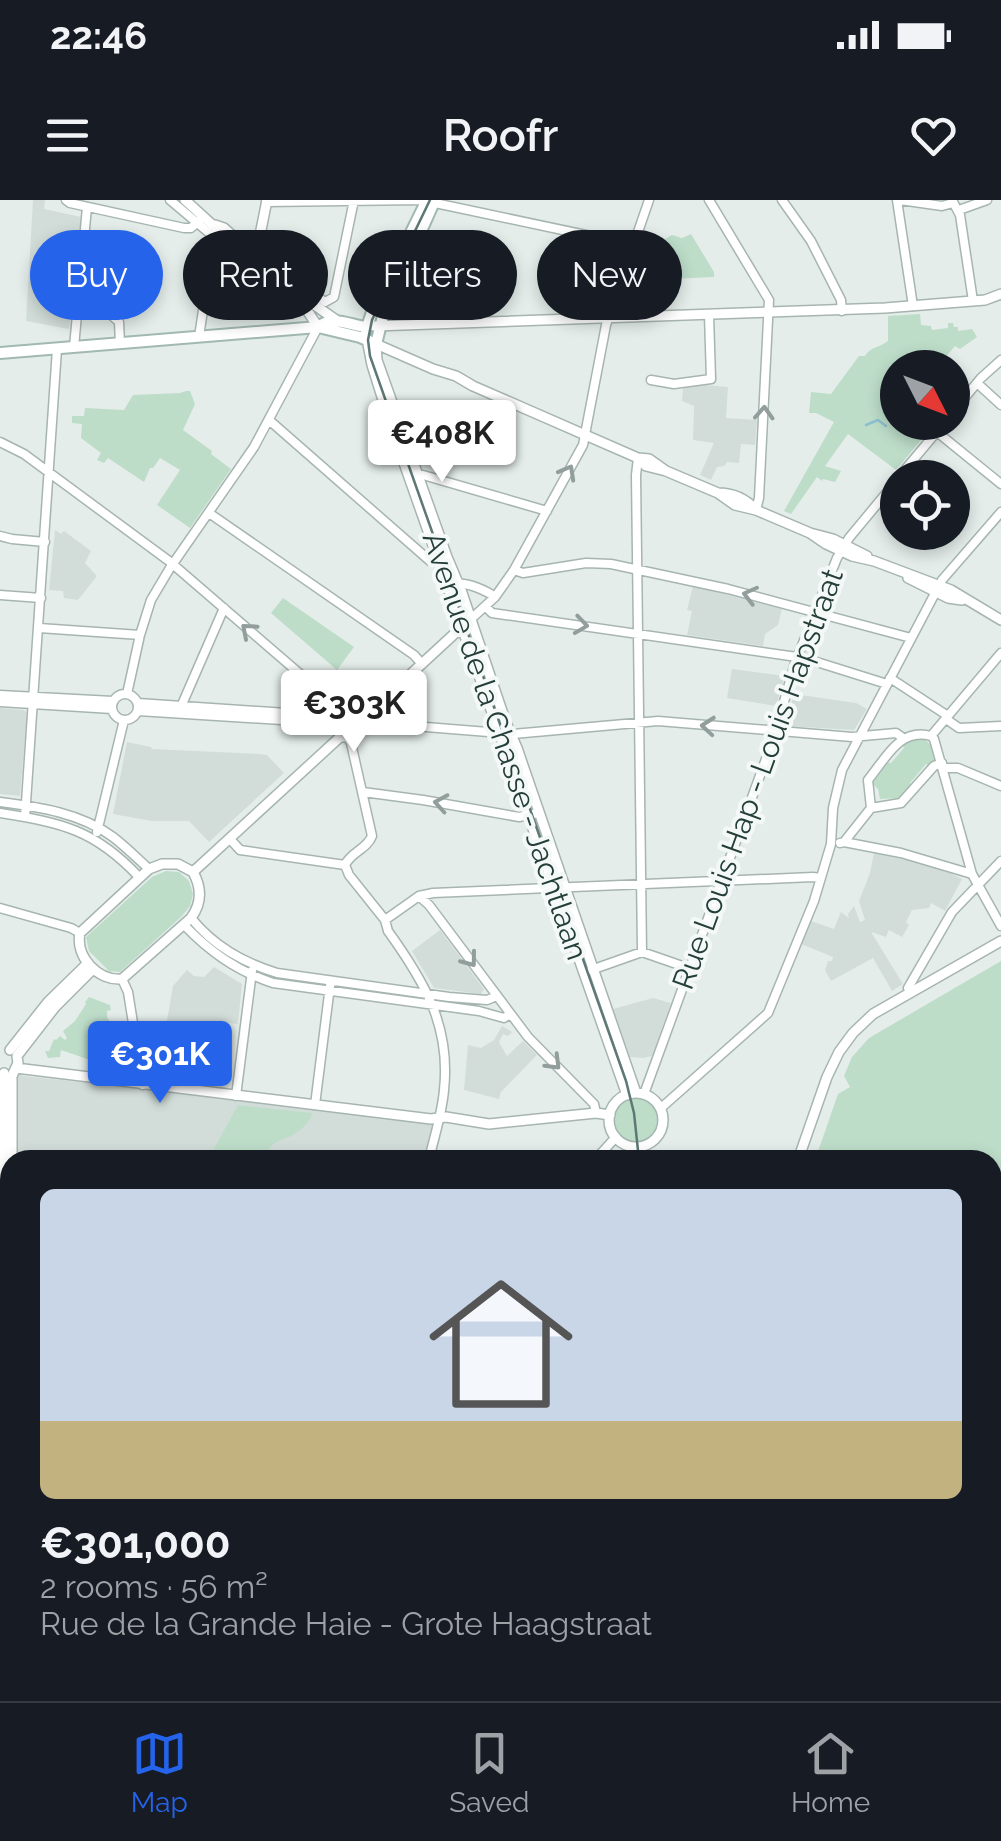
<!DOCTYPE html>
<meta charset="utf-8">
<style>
:root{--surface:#171b24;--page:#20242c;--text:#f1f3f6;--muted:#9ea1a6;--line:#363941;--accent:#2563eb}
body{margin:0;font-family:Raleway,sans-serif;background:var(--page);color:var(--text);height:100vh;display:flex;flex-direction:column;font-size:38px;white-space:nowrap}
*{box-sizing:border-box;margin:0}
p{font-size:32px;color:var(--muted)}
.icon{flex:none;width:55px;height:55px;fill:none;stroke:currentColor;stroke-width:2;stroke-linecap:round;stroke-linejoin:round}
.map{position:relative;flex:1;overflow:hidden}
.panel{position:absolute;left:0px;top:950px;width:1002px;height:552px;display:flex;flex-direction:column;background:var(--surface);border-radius:30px 30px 0 0;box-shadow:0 5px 15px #0003}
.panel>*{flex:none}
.guide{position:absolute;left:30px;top:30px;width:942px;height:90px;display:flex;gap:20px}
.needle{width:65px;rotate:132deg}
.fabs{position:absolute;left:880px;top:150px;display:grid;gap:20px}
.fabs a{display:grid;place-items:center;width:90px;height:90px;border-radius:50%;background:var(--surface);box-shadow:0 5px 15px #0003;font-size:50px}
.price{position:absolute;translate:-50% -85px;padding:0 22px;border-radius:10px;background:#fff;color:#222;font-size:32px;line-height:65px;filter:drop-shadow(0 2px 5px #0008)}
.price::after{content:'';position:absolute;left:50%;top:60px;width:30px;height:22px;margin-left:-15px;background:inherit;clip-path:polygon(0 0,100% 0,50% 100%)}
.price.active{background:var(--accent);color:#fff}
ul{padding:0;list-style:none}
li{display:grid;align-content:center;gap:20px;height:530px;padding:0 40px}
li+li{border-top:2px solid var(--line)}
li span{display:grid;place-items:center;height:310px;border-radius:15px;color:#555}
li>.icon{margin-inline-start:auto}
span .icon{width:180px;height:180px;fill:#fffc;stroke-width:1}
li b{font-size:42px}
.pill{padding:0 35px;border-radius:45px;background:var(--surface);box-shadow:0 5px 15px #0003;font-size:35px;line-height:90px}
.pill.active{background:var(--accent);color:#fff}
.status{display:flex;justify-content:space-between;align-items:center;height:70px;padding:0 50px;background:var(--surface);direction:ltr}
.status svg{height:28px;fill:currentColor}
header{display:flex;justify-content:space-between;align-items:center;height:130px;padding:0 40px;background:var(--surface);font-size:45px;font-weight:600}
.tabs{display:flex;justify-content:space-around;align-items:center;height:140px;border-top:2px solid var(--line);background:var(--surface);font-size:28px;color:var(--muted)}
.tabs a{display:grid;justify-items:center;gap:5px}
.tabs .active{color:var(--accent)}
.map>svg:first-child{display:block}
.built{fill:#d2ddd9}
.green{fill:#bdddc9}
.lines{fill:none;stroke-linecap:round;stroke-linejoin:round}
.stream{stroke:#8ebfd0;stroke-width:2.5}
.primary-tunnel{stroke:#becac7;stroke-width:11;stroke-dasharray:11 5.5;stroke-linecap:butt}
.trunk-tunnel{stroke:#becac7;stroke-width:12;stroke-dasharray:12 6;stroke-linecap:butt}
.minor-casing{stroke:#a7b5b1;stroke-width:11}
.tertiary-casing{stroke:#a7b5b1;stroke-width:12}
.secondary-casing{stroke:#a2b8b3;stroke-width:14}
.trunk-casing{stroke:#c2c9c8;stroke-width:16}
.minor{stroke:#fff;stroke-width:8}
.tertiary{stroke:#fff;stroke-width:9}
.secondary{stroke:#fff;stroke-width:10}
.trunk{stroke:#4d857e;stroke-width:12}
.tram{stroke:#5e7975;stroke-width:2.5}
.oneway{stroke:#929e9c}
.labels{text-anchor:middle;stroke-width:8;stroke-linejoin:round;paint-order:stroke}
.street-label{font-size:30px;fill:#243e39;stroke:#f4f9f7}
</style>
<div class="status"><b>22:46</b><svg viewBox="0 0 49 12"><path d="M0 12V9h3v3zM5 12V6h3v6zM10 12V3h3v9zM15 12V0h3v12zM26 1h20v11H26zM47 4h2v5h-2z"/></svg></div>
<header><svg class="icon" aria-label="menu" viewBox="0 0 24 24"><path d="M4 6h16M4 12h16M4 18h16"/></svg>Roofr<svg class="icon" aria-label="heart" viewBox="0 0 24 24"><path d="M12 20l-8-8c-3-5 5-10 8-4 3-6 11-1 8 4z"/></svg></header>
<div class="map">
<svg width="1001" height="1501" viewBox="0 0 1001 1501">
<rect width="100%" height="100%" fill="#e4edea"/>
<!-- built -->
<path class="built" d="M33,0h12l-1,9 37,8 -12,112 -43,-8z
M695,184l33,3 -2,31 31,2 -2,25 -14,-1 -2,19 -12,-1 -3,4 -7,1 -6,13 -11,-5 14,-32 -21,-3 1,-34 -12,-5 1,-15z
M55,330l6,4 3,-3 27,20 -6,12 12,13 -19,24 -14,-2 -1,-7 -14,-1z
M693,386l89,23 -4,16 -13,9 -2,12 -76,-11 5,-24 -5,-1z
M732,469l53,7 -9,30 -49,-8z
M794,494l62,9 11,6 -13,21 -67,-4 -2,-2z
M0,508l24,2 3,3 -7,83 -20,-2z
M127,542l24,5 1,2 108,5 7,1 17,18 -75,69 -20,-21h-37l-39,-7z
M874,653l42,9 34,11 12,6 -17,32 -14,-8 -2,5 -17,2 -6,12 3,3 -7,12 -13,-7 -3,7 -15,-5 32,52 -11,7 -19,-33 -42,23 -6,-11 3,-9h4l1,-4 -32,-13 10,-23 23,8 7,-17 8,6 -1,-4 6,-8 6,16 5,-2 -6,-19 11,-28z
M440,730l44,59 -3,5 -47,-6 -22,-37z
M214,767l28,17 -4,40 -24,-3 -7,31 -6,-1 -1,3 -18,-2 -1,5 -35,-3 -4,-23 24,-5 7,-40 14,-16 7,6 10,1z
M653,798l18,5 -19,53 -9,2 -13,-1 -17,-48z
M502,826l10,6 -4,4 -5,-2 -4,8 8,14 16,-15 14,14 -36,37 -2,7 -35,-9 4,-45 13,3 13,-8z
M18,873l6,3 221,24 179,23 1,-2 6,2 2,4 -8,33h-410l2,-29 -1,-55z"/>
<!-- green -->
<path class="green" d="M691,34l23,38v5l-44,2 -1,13h-3l-15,-45 21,-12 10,3z
M920,114l1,11 10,1 1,4 16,-2v-5h5l1,4h4v4l14,-2 5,8 -17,12 -5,-3 -18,21 -39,1v54l37,1 -39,47 -48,-36 -23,32 16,5 -6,11 -12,-3 -1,2 -5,-4 -26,37 -7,-3 50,-89 -18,-9h-7l2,-21 20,2 28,-38h6c6,-10 14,-8 23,-15v-25z
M186,191h4l5,13 -12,26 29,21 -1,3 20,15 -41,59 -33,-23 23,-35 -20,-12 -7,10h-3l-6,14 -36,-24 -4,5 -7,-3 4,-7 -20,-15 1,-14 -10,-1v-7h12l1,-8 39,2 9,-15 47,-2z
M283,398l71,49 -17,23 -66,-57z
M922,537l12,11 3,14 -8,4 -3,-2 -16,19 2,3 -8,12 -24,1 -2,-10 -8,-7 16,-20 5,1 13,-15 -2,-4 4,-6z
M166,671l13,1 10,9 4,13 -3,12 -8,10 -62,56 -11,-1 -20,-20 -3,-14 66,-60z
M1001,761v480l-9,-1v-280h-177l23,-66 12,-7 -6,-11 8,-19 17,-19z
M89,797l21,8 1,5 -4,1v6l5,8v18l6,14 -8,3 1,-8 -9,-8 -3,15 -3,3 -35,-12 -1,7 -12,1 -3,-7h4l5,-12 2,1 4,-4 5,4 2,-2 -4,-7 12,-10 11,-17 -1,-2z
M612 920a24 24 0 1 1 48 0a24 24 0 1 1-48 0Z
M238,905l75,8c-4,8 -9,15 -17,20 -15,10 -27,5 -30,27h-58z"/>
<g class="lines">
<!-- stream -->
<path class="stream" d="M866,225l12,-5 8,6"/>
<!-- primary-tunnel -->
<path class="primary-tunnel" d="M0,1341l10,18
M0,1356l10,18
M77,1492l5,9"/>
<!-- trunk-tunnel -->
<path class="trunk-tunnel" d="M992,1037l9,-5
M181,1501l14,-8"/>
<!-- minor casing -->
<g class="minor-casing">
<path id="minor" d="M66,0l4,3 114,25h7l9,-8
M170,0l113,95h4l5,-6
M709,0l60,100 -10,198 -3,12
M782,0l29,41 30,59 1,11
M897,0l16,106
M900,0l42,6 11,-3
M952,0l8,15 13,86
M266,2l155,-2 212,45
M959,10l28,-10
M257,45l58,50 10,7 9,-5 20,-97
M114,68l-5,45 10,9 1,22
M199,137l14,-94 6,-8
M74,147l13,-140
M651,180l23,4 37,-5 -2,-64
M977,183l24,22
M952,213l29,-35 20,-18
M269,220l161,141 11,-2
M937,232l64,52
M0,242l24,12 145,107 167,144 11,13
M638,258l-2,17 6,477
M414,276l9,-1 124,36
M898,278l47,-56
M209,313l205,142 8,9
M0,336l12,3 33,3
M514,370l9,3 63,-10 25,1 117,25 183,49
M458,384c9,-2 29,7 37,13
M0,395l41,3
M486,407l6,6 312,45 83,26
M471,419l24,-22 19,-27 69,-125 23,-120 43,-125
M39,428l101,7
M890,478l58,38
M112 507a13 13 0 1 1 26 0a13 13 0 1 1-26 0Z
M127,494l13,-59 11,-35 19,-32 84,-121 64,-120
M0,495l113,6
M0,502l112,7
M138,503l192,13 13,4
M180,509l44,-101
M138,511l191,12 9,4
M366,515l10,8 137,11 145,-13 194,16 44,-4 7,5
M946,519l13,9 42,-2
M931,536l3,3 38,135 29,52
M931,536l70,-83
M943,568h15l43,18
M363,592l60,8 96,17 19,-4
M0,602c39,5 81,11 113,35 13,10 24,21 36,32
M871,608l-3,-28c18,-22 32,-53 63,-44
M871,608l30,-5 33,-37 8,-3
M0,613c63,10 95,17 139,64
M25,617l32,-468
M97,632l27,-112
M230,639l10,11 105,15
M844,642l57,11 71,21
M840,643l4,-1 27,-34
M345,665l4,10 36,45 34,-24 14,-3 380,-16 7,1
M345,665c6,-13 22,-16 27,-29l-21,-93 -4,-6
M419,696l10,9 99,132 66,67 2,9
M0,708l71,20 9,5
M191,718c23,28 51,44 86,55l172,24 38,3 10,-4
M385,720l3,11c36,50 63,95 56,159 -2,24 -10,47 -15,70
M184,725c26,27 53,46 89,58l206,28 25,7 6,-4
M591,770l51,-18 49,17
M122,779l6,13 15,93
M910,792l-2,-4 44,-76 49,-51
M644,894l130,-357 21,-74 42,-105 12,-20 49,-59
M236,896l16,-125
M315,905l15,-119
M661,908l107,-95 46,-112 17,-57 2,-36 9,-38 100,-190 59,-68
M595,960l21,-23
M0,1131l10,18
M0,1286l10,-6
M992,1392h9
M0,1424l10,-5
M992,1470v11
M376,1492l5,9
M47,1501l7,-9
M142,1501l16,-9
M237,1501l14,-9
M347,1501l5,-9
M549,1501l28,-9
M788,1501l1,-9
M871,1501l2,-9
M981,1501l1,-9"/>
</g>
<!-- tertiary casing -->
<g class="tertiary-casing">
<path id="tertiary" d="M185,0l33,30
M215,25l9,3 72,64 40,28
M252,55l7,-15 8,-40
M297,95l21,32
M374,126l511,-18 100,-8 16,-6
M367,139l5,26 20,64 235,666
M638,258l8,8 20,5
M718,293l17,12 21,5 54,23 23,6 34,17
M810,333l16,11 26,12 22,5 77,29 50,30
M908,378l40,20 14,2
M340,537l-2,-8 5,-9 22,-5
M162,664h16l15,8c9,16 9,31 -2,46l-69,61c-24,2 -47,-22 -42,-46l69,-64z
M193,672l147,-135h7l26,-28 92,-85
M10,850l38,-48 40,-39
M16,868l415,51 15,-2 43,7 107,-11 14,2
M636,893l-119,-345 -11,-25 -45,-133 -14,-33 -70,-197 -1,-16 57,25 23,7 17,10 165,72 11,1 17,12 52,22c15,0 28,6 38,17
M609 920a27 27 0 1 1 54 0a27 27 0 1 1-54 0Z
M12,960v-84l6,-13 -1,-7 38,-49 38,-38
M798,960l29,-83 12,-25 14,-19 20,-19 128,-73
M3,969l1,-96
M3,981l-3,-6 2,-4 8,-4
M992,1258l9,2
M697,1492l5,9"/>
</g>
<!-- secondary casing -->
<g class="secondary-casing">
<path id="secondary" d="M318,127l42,10 16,7 7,-28 52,-116
M366,130l6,-18 55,-112
M0,153l318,-26c14,-12 32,-2 48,0
M0,1320l10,18
M0,1381l10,17
M63,1492l5,9
M93,1501c13,-4 24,-4 36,0"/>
</g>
<!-- trunk casing -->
<g class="trunk-casing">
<path id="trunk" d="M195,1493l1,-1
M166,1501l18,-9
M210,1501l15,-9"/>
</g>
<!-- minor -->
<use href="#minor" class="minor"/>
<!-- tertiary -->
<use href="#tertiary" class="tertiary"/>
<!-- secondary -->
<use href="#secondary" class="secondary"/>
<!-- trunk -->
<use href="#trunk" class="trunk"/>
<!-- tram -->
<path class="tram" d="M430,0l-58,120 -4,20 2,16 256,725 8,32 5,47
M224,1501l17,-9"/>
</g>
<!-- one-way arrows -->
<defs><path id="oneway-chevron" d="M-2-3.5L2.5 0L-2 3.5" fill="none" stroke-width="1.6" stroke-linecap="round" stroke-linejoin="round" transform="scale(2.5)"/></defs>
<g class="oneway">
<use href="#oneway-chevron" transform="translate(764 213) rotate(-87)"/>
<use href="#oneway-chevron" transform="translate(568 272) rotate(-61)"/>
<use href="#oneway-chevron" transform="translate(750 395) rotate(-166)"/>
<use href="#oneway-chevron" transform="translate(581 425) rotate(8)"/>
<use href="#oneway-chevron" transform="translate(248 430) rotate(-139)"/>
<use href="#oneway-chevron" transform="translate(708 526) rotate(-175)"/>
<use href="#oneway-chevron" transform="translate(441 603) rotate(-170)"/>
<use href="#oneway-chevron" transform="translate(470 760) rotate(53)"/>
<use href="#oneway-chevron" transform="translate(554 863) rotate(45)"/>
</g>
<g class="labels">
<!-- street labels -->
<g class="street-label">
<text transform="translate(505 546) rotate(71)" y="10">Avenue de la Chasse - Jachtlaan</text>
<text transform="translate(758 579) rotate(-70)" y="10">Rue Louis Hap - Louis Hapstraat</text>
</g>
</g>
</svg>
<div class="fabs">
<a><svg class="needle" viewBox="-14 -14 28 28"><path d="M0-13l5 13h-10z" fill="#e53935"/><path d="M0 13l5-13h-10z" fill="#9ea1a6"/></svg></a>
<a><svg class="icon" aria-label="locate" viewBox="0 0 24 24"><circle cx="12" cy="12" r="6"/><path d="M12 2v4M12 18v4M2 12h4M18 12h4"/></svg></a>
</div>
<b class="price" style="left:442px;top:285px">€408K</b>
<b class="price" style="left:354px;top:555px">€303K</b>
<b class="price active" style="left:160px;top:906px">€301K</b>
<div class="guide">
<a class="pill active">Buy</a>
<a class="pill">Rent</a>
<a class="pill">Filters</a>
<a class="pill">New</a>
</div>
<section class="panel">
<ul>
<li><span style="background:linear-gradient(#c9d6e8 75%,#c2b280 0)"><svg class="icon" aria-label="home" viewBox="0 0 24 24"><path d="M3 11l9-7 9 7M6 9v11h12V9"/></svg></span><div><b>€301,000</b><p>2 rooms · 56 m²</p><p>Rue de la Grande Haie - Grote Haagstraat</p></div></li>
</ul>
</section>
</div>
<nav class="tabs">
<a class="active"><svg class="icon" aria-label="map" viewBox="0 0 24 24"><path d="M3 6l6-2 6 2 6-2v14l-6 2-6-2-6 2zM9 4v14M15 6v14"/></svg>Map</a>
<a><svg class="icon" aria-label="saved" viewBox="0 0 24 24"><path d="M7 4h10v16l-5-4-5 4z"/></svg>Saved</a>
<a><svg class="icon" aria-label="home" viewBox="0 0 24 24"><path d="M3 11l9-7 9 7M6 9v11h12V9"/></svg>Home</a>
</nav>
